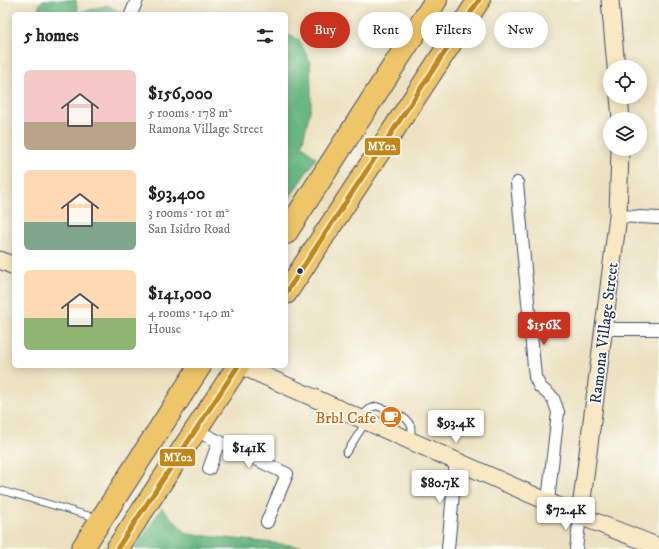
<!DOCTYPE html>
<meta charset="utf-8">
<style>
:root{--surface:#fff;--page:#f2f2f2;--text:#222;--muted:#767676;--accent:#c8321e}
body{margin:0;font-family:"IM FELL DW Pica",serif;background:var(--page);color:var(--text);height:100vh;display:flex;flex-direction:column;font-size:15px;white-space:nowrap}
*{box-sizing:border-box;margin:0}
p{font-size:13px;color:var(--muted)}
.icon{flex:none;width:22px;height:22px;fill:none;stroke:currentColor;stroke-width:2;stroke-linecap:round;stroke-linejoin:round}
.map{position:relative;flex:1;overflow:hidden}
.details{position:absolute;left:12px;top:12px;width:276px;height:356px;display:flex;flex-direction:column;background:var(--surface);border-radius:6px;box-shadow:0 2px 10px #0003}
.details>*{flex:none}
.top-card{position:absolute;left:300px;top:12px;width:299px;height:36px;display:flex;gap:8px}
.buttons{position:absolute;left:603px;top:60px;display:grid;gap:8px}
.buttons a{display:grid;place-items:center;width:44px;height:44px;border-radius:50%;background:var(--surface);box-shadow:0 2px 10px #0003;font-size:20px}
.price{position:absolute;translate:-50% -34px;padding:0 9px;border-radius:4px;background:#fff;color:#222;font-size:13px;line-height:26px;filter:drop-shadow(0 1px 2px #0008)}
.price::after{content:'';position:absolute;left:50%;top:24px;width:12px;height:9px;margin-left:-6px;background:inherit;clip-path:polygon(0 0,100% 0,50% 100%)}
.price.on{background:var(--accent);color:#fff}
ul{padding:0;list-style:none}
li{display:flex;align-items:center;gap:12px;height:100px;padding:0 12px}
li span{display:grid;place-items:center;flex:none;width:112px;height:80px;border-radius:6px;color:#555}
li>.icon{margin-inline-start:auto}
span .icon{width:48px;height:48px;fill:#fffc;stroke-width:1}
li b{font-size:17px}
h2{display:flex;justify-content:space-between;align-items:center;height:48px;padding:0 12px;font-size:17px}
.tag{padding:0 14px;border-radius:18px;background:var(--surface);box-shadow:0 2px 10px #0003;font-size:14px;line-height:36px}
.tag.on{background:var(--accent);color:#fff}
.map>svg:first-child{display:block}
.forest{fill:#6ab881;stroke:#427470}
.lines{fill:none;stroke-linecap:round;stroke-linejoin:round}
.lane-casing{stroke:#3a4a6d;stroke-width:8}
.street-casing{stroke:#3a4a6d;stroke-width:14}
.secondary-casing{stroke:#3a4a6d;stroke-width:19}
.highway-casing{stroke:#3a4a6d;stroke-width:24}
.lane{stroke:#fff;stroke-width:6}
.street{stroke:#fff;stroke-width:12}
.secondary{stroke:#f8e8c3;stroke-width:17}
.highway{stroke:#eec569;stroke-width:22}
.bus-1-casing{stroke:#fdfcf7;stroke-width:8}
.bus-1{stroke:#c08818;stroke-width:5}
.bus-dot{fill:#1b2f5e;stroke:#fdfcf7;stroke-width:1.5}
.labels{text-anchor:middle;stroke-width:3.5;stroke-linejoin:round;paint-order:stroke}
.street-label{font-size:16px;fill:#1b2f5e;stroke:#fdfcf7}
.food-label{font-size:16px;fill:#c56008;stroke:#fdfcf7;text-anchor:end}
.line-badge{stroke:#fdfcf7;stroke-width:1.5}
.badge-label{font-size:11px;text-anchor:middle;font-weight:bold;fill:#fff}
</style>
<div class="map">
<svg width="659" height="549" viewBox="0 0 659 549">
<rect width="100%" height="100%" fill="#fdfcf7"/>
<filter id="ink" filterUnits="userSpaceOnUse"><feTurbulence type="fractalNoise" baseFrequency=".025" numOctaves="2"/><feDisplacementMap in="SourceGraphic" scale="8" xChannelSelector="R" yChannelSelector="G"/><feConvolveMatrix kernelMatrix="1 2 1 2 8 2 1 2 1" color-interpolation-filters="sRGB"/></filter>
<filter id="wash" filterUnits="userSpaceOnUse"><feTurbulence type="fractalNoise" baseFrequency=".012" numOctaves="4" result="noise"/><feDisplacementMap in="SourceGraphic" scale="16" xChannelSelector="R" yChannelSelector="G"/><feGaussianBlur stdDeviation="0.9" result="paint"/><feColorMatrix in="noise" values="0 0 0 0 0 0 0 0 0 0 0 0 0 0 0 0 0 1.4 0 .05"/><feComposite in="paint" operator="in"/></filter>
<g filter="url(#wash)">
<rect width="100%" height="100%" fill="#ece2c1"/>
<!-- forest -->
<path class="forest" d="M43,0h33l2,13 29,-8 13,7 -1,2h-83l4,-10z
M286,34l13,6 11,22 1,25v19l-9,39 14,13 -30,45z
M162,508l25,26 86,9 50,6h-189z"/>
</g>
<g filter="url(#ink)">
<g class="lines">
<!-- lane casing -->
<g class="lane-casing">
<path id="lane" d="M361,416l8,-7 7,-3c11,4 30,8 35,20 1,4 0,9 0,13
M346,453l20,-31
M0,490l97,28"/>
</g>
<!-- street casing -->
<g class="street-casing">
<path id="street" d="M131,14l6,-14
M517,183l18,194 5,10 13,11 5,14 -10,89
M618,216l41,2
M604,329h55
M195,430l92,44 -20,48
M209,469l10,-28
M448,549l8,-89
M576,549l4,-33"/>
</g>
<!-- secondary casing -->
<g class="secondary-casing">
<path id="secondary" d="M610,0l6,67
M619,97l2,22
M0,260l14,6
M242,366l338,150 79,31
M580,516l38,-300 2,-67"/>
</g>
<!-- highway casing -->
<g class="highway-casing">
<path id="highway" d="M286,233l150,-233
M286,293l193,-293
M82,549l118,-183
M117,549l121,-183"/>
</g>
<!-- lane -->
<use href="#lane" class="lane"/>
<!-- street -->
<use href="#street" class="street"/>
<!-- secondary -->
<use href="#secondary" class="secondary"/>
<!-- highway -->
<use href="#highway" class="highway"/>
<!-- bus-1 casing -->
<g class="bus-1-casing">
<path id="bus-1" d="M286,293l193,-293
M117,549l121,-183"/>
</g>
<!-- bus-1 -->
<use href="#bus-1" class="bus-1"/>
</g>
</g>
<!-- icons -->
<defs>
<g id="cafe-disc" transform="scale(1.15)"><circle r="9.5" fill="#e8710a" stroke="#fdfcf7"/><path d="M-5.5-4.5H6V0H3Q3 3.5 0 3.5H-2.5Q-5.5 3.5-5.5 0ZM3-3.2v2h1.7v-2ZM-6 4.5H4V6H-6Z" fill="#fff"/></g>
</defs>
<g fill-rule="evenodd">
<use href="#cafe-disc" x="391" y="417"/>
</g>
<!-- markers -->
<circle class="bus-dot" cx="300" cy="271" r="3.5"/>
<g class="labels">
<!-- street labels -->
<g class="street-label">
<text transform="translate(603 333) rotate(-83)" y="6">Ramona Village Street</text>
</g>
<!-- food labels -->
<g class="food-label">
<text x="376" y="423">Brbl Cafe</text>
</g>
</g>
<g class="line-badge">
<rect x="364" y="137" width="37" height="19" rx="4" fill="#c08818"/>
<rect x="159" y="448" width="37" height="19" rx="4" fill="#c08818"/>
</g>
<g class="badge-label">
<text x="382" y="150">MY02</text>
<text x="178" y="461">MY02</text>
</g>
</svg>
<div class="buttons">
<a><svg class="icon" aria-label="locate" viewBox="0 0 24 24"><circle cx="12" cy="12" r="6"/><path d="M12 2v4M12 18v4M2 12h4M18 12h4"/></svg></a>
<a><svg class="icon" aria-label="layers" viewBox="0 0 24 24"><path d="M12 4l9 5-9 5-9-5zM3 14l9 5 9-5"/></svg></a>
</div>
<b class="price on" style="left:544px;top:346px">$156K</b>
<b class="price" style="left:456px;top:444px">$93.4K</b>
<b class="price" style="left:249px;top:469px">$141K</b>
<b class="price" style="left:440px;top:504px">$80.7K</b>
<b class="price" style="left:566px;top:531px">$72.4K</b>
<div class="top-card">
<a class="tag on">Buy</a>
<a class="tag">Rent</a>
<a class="tag">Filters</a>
<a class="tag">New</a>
</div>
<section class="details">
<h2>5 homes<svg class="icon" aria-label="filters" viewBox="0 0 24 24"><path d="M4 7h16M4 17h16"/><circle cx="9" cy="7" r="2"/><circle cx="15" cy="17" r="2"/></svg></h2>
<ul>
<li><span style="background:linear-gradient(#f6c9c9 65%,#b9a48a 0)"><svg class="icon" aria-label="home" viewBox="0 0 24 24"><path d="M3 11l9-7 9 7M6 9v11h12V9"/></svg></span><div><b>$156,000</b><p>5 rooms · 178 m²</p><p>Ramona Village Street</p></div></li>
<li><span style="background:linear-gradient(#ffd9b3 65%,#7fa58c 0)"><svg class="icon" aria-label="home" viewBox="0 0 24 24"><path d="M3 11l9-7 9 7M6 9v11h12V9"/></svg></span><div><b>$93,400</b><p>3 rooms · 101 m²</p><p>San Isidro Road</p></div></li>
<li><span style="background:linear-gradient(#ffd9b3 60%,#8fb573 0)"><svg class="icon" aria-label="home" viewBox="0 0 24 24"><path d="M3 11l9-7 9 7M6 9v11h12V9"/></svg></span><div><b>$141,000</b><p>4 rooms · 140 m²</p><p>House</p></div></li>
</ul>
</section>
</div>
